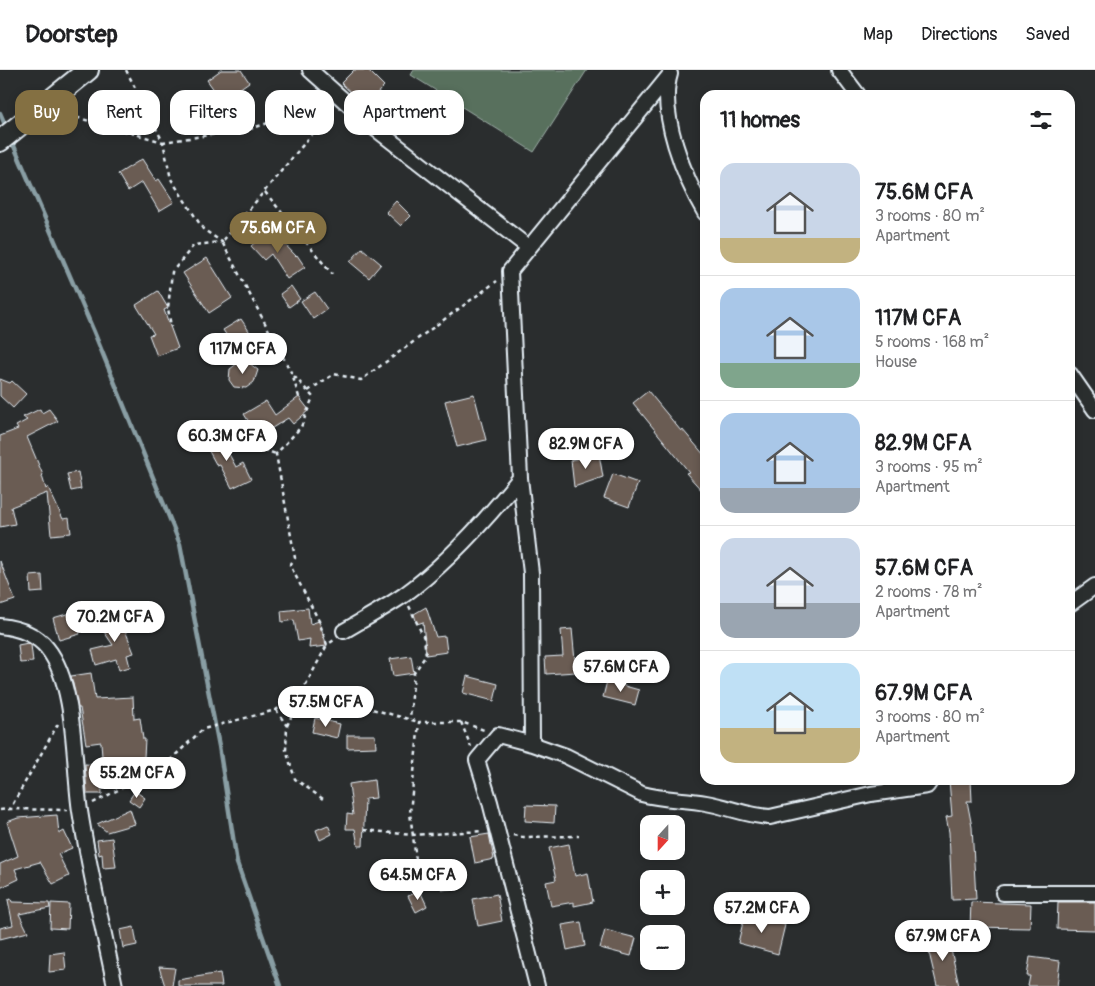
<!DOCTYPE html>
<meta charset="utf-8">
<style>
:root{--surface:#fff;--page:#f6f6f6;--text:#202124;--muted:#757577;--line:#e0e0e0;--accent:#847042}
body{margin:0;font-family:Pangolin,sans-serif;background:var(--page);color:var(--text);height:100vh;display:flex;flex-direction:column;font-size:19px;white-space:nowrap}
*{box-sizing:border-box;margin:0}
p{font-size:16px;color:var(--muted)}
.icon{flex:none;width:28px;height:28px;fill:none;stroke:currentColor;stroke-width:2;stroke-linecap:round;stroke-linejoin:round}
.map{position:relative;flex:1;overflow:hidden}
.panel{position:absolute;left:700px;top:20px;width:375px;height:695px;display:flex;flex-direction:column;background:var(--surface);border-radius:15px;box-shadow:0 2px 8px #0003}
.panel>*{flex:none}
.banner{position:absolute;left:15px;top:20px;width:475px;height:45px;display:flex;gap:10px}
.needle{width:32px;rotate:201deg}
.controls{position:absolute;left:640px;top:745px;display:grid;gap:10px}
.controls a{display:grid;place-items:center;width:45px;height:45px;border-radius:10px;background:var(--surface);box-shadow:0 2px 8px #0003;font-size:25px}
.price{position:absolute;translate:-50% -42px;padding:0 11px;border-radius:18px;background:#fff;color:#222;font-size:16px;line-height:32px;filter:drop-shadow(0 1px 2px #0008)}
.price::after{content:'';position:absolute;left:50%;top:30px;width:15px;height:11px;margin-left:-8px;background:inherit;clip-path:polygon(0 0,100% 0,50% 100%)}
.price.on{background:var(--accent);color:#fff}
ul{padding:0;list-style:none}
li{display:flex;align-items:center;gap:15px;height:125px;padding:0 20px}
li+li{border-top:1px solid var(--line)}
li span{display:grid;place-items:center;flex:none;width:140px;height:100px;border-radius:15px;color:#555}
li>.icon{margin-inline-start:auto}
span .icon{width:60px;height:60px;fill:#fffc;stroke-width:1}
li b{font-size:21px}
h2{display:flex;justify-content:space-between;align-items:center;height:60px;padding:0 20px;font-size:21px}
.chip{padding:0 18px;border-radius:15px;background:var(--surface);box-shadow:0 2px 8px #0003;font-size:18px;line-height:45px}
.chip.on{background:var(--accent);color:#fff}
header{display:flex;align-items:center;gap:30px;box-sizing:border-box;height:70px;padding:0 25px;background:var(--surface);border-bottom:1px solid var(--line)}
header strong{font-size:24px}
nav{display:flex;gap:28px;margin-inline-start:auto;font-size:18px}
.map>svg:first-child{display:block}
.green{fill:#58705d;stroke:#a0b0aa}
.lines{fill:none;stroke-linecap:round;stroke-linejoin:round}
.stream{stroke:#899ea4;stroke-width:4.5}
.building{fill:#6b5b53;stroke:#e8f1f8}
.street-casing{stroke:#e8f1f8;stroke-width:18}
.secondary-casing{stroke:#e8f1f8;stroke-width:24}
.path{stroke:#e8f1f8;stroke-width:2.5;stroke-dasharray:4 4;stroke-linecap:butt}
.street{stroke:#2a2d2e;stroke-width:14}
.secondary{stroke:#2a2d2e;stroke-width:20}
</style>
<header>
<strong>Doorstep</strong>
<nav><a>Map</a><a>Directions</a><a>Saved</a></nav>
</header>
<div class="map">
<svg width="1095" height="916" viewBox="0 0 1095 916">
<rect width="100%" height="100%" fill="#2a2d2e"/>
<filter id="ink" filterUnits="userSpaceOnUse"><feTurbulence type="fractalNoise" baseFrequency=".02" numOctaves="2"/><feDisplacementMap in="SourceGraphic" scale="10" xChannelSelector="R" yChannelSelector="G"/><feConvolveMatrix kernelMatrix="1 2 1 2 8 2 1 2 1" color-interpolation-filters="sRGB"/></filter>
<g filter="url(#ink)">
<!-- green -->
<path class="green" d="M414,0h173l-53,82 -123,-77z"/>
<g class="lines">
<!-- stream -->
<path class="stream" d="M0,43l7,16
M11,69l83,193 86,212 39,202 18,117 43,123"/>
</g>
<!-- building -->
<path class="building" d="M221,0h20l8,12 -27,19 -15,-21z
M354,0h14l16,16 -19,20 -24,-23z
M142,89l14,22 3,-2 15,23 -15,9 -17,-29 -14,9 -10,-17z
M396,131l15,15 -10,10 -15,-14z
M270,159l26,27 1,-1 8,12 -18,12 -16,-25 -7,6 -13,-14z
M362,178l19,16 -12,14 -19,-16z
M207,188l25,40 -23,15 -26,-40z
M291,216l9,13 -11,8 -9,-13z
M158,221l10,17 -4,2 14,38 -21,8 -8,-21 5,-1 -18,-29z
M315,222l12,17 -14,10 -12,-18z
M241,249l12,18 -18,11 -12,-18z
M238,293h11l9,7 -4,12 -8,6 -12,-1 -5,-7 1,-11z
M0,309l10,4 2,-2 14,13 -13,14 -13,-12z
M648,321l33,40 1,-2 23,27v38l-19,-21 3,-1 -56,-69z
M474,324l12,46 -29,7 -12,-46z
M299,327l10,13 -16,14 -5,-6 -30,19 -14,-23 22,-13 9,14z
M40,339l2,4 7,-4 9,12 -31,16 16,38 -1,1 4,13 2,-2 15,32 6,-1 2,15 -20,2 -4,-42 -36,14 4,17 -15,3v-91l18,-7 -2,-3 11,-6 -4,-3z
M218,364l18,33 7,-4 8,16 -19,9 -12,-23 -3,1 -13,-24z
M599,384l4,23 -29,10 -3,-27z
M78,402l3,17 -10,2 -4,-17z
M613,404l25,9 -9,24 -25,-9z
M0,491l15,39 -15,5z
M42,505l1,17 -12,1 -1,-17z
M426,537l10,30 9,-1 2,16 -21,3 -3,-33 -6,2 -3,-10z
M308,538l2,16 9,-3 8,25 -18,2 1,-9 -12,2 -4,-21 -12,2 -1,-11z
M84,539l5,17 -11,3 2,5 -21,6 -6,-22z
M110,545l4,5 8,-4 7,11 -4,3 9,23 -7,2 3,12 -11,3 -3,-11 -20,6 -4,-15 21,-5 -15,-22z
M572,559l4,43 -30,2 -1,-17 18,-1 -2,-26z
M28,573l3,2 2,17 -13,1 -2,-18z
M411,586l3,17 -21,3 -3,-17z
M91,603l4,26 38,-2 1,22 6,-1 3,21h2l-1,18 -10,1v3h-21l1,9 -11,1 -2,-29 -15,2 -6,-36h-2l-7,-32z
M467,606l31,8 -4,17 -31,-8z
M607,611l32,9 -4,15 -32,-8z
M315,648l25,6 -3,14 -25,-6z
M347,665h28l1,12 -29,1z
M85,694l16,1 1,29h-15z
M374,710l2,18 -11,1 -2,47h-5l-3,-17h-9l1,-15 6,1 -4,-31z
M949,710h22l1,21h-5l5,26 4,72 -24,1 -3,-68 -3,-15 6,-1z
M135,721l10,7 -6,9 -10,-7z
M526,735l29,1 -1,17 -29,-2z
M130,739l5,15 -28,8 -10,-8z
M57,745l2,19 5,-3 8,17 -14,6 11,22 -16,8 -13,-22 -25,7 4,10 -19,9v-24l18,-8 -11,-34 11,-4z
M328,755l4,9 -12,6 -4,-10z
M489,764l5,25 -19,4 -5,-26z
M112,768l4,29 -13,1 -1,-14 -3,1 -2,-15z
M569,774l6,32 13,-3 5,29 -19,4v-4l-23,4 -5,-24 10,-2 -7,-32z
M458,796l4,21 -19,3 -4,-21z
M420,821l7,15 -11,6 -8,-16z
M497,824l5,27 -24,5 -5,-27z
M11,829l1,3 37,1 1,5 -31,6 9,18 -28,7v-11l13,-3 -5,-25z
M971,832l60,2 -1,24 -60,-1z
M1058,832h37v28l-38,-1z
M51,833l18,1 -1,25 -18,-1z
M745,844l40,11 -7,29 -40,-11z
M581,852l4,24 -18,4 -5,-25z
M134,857l3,18 -14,3 -3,-18z
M605,860l31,8 -5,18 -31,-8z
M948,866l11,50h-22l-11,-46z
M64,882l2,18 -17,2 1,-18z
M1030,887l30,4 -3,25h-29l2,-10h-3z
M159,897l16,1 -3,18h-7z
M220,903l2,13h-44v-6z"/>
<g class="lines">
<!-- street casing -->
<g class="street-casing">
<path id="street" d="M310,0l67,60 151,117
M839,0l19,25
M670,4c-12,39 15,105 35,139
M1070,304l25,36
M1070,534l25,-18
M0,556c17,2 36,8 47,22 30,37 26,117 33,163 9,58 23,117 35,175
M344,561c20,-12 41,-23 60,-36 43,-31 82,-75 116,-117
M532,674l-1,-171 -11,-95 -10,-207 159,-195
M1003,823h92
M537,916l-47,-184 -13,-42 21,-25 34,9 34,12 76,38c21,6 43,5 64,9 23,4 41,13 64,14l101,-23 56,-8 4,-6"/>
</g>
<!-- secondary casing -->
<g class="secondary-casing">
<path id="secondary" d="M0,71l88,-71"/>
</g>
<!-- path -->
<path class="path" d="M126,0l37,72 87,-13 76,-25
M61,43l102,29 8,37 32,50 19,13 -28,3 -22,27 -4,36 3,19
M265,122l67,82
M294,306l19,21 -12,30 -25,27 19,104 -5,7 29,56 8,24 7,-5
M308,321l26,-17 27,6 136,-99
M299,327l-7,-23 -70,-132 111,-133
M218,364l58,20
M409,536l15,32 2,17 -12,18 -4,46
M276,640l11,16 -1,24 9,29 28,20
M461,652l10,25
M58,654l-48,85 57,1
M287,656l16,-36 116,32
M93,733l71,-37 39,-37 73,-19 27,-20 24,-45
M0,740l10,-1
M364,760l48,5 71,-4
M513,765l9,2 57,-1
M420,821l-10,-78 9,-91h42l23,8"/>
<!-- street -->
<use href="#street" class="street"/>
<!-- secondary -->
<use href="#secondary" class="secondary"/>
</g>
</g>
</svg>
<div class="controls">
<a><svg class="needle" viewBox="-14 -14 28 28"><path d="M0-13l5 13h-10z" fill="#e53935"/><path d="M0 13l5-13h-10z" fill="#757577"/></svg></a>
<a>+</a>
<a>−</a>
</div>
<b class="price on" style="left:278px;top:184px">75.6M CFA</b>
<b class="price" style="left:243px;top:305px">117M CFA</b>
<b class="price" style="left:227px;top:392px">60.3M CFA</b>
<b class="price" style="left:586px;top:400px">82.9M CFA</b>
<b class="price" style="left:115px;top:573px">70.2M CFA</b>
<b class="price" style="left:621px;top:623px">57.6M CFA</b>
<b class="price" style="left:326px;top:658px">57.5M CFA</b>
<b class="price" style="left:137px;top:729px">55.2M CFA</b>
<b class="price" style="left:418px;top:831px">64.5M CFA</b>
<b class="price" style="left:762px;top:864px">57.2M CFA</b>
<b class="price" style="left:943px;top:892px">67.9M CFA</b>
<div class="banner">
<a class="chip on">Buy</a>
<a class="chip">Rent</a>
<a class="chip">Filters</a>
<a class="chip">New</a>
<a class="chip">Apartment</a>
</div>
<section class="panel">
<h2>11 homes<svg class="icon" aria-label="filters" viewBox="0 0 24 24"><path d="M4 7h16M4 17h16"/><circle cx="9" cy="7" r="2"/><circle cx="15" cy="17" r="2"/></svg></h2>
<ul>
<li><span style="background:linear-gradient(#c9d6e8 75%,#c2b280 0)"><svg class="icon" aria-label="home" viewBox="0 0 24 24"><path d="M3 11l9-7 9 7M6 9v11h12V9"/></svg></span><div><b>75.6M CFA</b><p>3 rooms · 80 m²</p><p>Apartment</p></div></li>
<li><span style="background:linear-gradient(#a9c7e8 75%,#7fa58c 0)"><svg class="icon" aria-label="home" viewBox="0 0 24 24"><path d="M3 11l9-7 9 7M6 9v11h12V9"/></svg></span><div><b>117M CFA</b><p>5 rooms · 168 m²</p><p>House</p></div></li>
<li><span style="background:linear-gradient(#a9c7e8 75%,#9aa5b1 0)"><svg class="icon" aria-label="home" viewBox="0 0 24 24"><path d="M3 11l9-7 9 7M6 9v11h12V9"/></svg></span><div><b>82.9M CFA</b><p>3 rooms · 95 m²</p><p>Apartment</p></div></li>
<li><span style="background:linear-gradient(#c9d6e8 65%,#9aa5b1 0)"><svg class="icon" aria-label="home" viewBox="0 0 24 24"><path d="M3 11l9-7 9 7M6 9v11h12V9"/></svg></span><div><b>57.6M CFA</b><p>2 rooms · 78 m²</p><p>Apartment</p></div></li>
<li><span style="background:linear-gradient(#bfe0f5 65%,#c2b280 0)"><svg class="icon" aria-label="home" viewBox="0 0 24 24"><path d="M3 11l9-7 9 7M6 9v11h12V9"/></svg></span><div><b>67.9M CFA</b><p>3 rooms · 80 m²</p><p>Apartment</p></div></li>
</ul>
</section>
</div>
